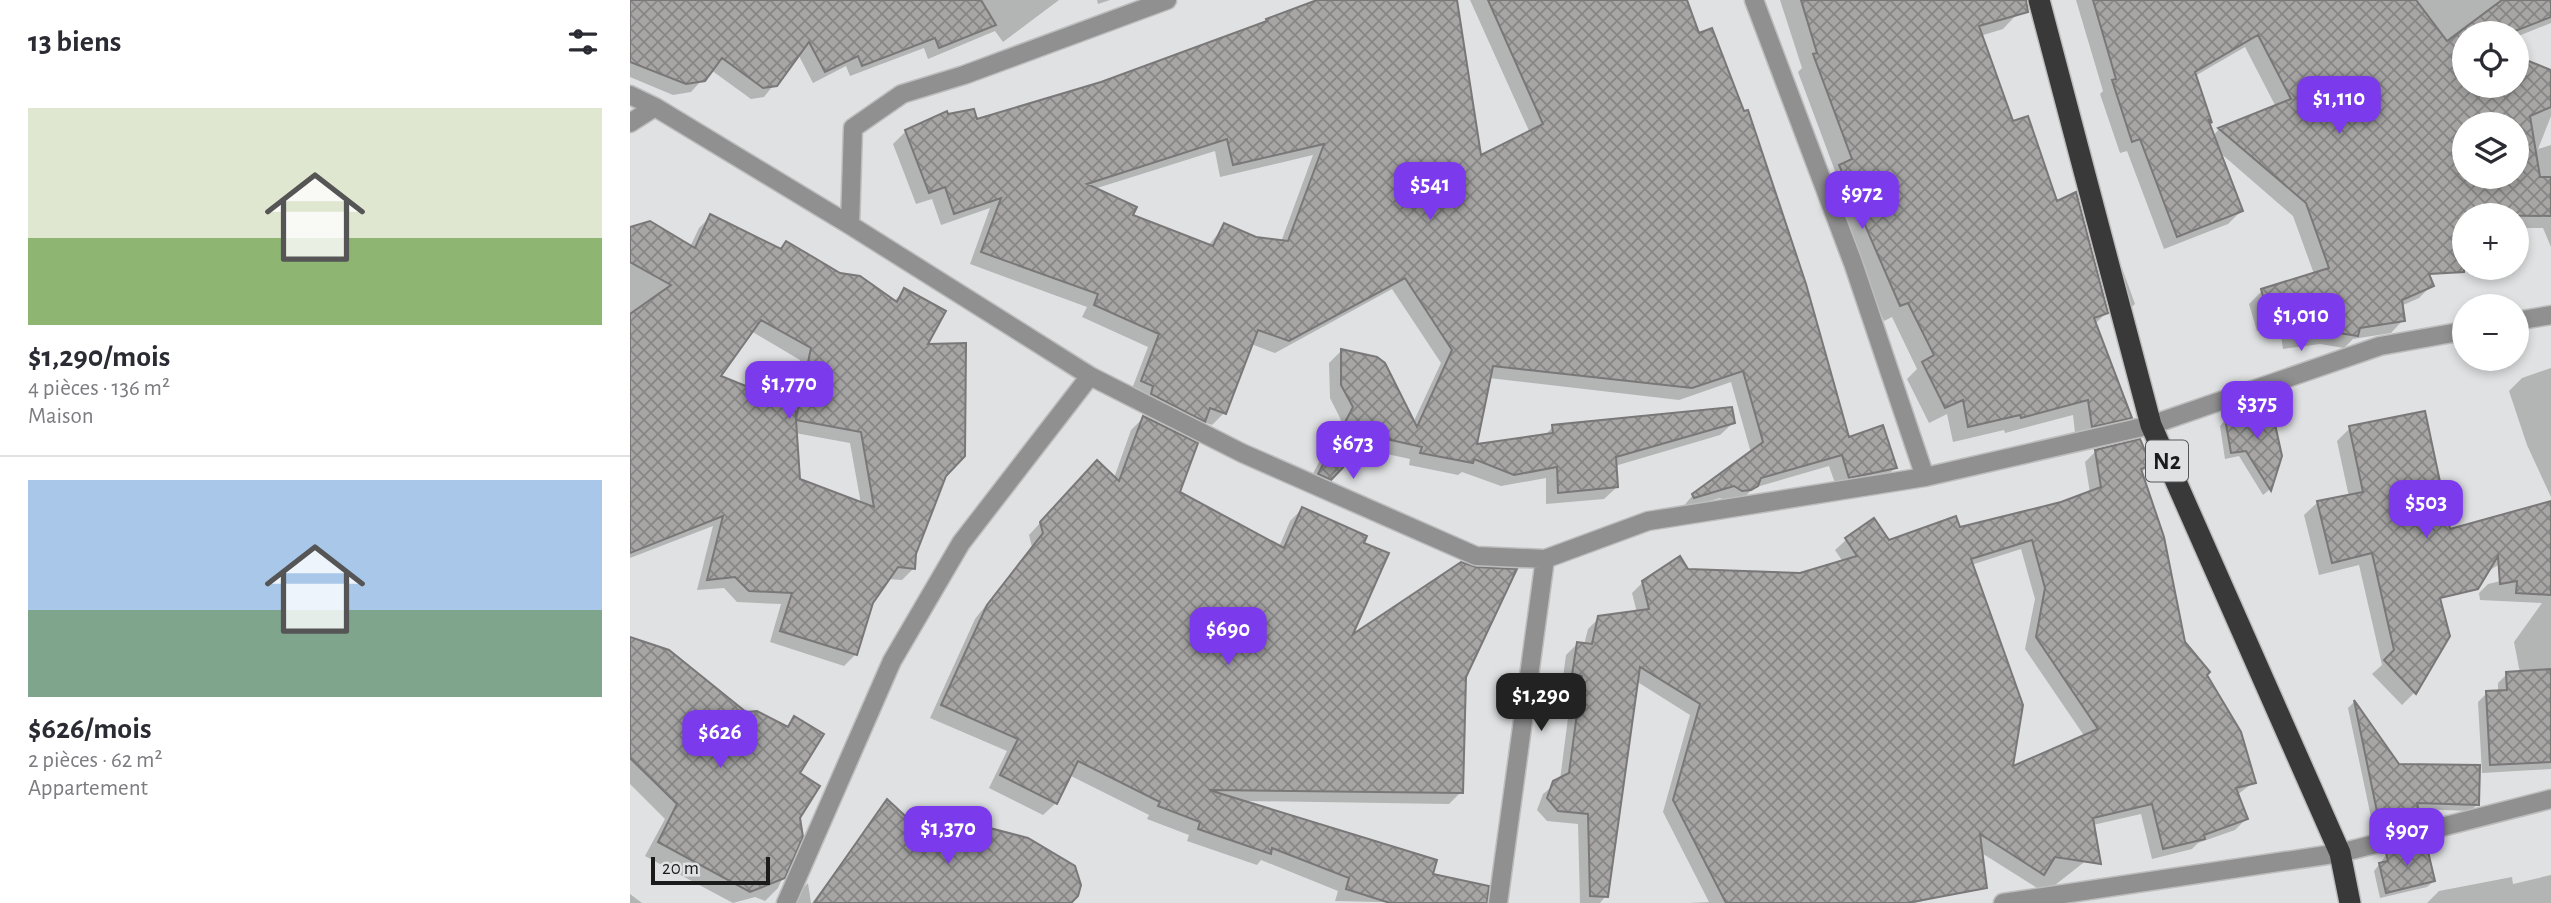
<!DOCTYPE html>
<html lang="fr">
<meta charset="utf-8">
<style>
:root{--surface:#fff;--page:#f7f7f7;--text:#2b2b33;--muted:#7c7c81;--line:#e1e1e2;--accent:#7c3aed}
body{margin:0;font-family:"Alegreya Sans",sans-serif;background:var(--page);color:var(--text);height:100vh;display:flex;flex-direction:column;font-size:26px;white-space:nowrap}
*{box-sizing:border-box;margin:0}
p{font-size:23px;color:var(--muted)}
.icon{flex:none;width:38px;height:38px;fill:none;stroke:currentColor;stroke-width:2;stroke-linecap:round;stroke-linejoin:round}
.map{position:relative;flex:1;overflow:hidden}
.sheet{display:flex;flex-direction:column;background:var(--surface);width:630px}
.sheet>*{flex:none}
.fabs{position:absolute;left:1822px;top:21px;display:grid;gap:14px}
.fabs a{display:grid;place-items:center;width:77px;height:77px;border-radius:50%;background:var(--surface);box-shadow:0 4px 10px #0003;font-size:35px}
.scale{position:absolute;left:21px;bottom:18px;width:119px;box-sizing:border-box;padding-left:7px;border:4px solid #1b1b1c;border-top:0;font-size:19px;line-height:24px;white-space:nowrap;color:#1b1b1c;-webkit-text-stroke:5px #e0e1e2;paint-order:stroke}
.price{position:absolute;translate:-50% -60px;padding:0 16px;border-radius:14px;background:var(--accent);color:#fff;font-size:23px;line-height:46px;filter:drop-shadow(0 2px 4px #0008)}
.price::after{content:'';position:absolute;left:50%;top:42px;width:21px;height:16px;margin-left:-10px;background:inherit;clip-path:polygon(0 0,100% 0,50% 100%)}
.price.selected{background:#222;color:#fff}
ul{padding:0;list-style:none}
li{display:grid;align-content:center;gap:14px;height:371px;padding:0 28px}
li+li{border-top:2px solid var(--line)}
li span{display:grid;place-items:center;height:217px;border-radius:0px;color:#555}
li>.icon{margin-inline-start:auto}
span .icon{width:126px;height:126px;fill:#fffc;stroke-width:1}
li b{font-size:30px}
h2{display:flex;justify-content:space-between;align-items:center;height:84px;padding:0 28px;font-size:30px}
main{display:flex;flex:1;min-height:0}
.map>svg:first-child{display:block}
.shadow{fill:#0003;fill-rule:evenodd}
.building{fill:url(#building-cross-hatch);stroke:#797777;stroke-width:2;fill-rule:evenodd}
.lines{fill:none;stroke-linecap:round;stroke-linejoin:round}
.minor-casing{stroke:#bdbdbe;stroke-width:21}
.highway-casing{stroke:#bdbdbe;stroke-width:24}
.minor{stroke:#919090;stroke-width:18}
.highway{stroke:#3a3939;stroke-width:21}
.labels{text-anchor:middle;stroke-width:5;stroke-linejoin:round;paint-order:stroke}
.shield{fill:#e0e1e2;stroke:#565657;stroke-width:2}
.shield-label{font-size:24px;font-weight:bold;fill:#1b1b1c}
</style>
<main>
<section class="sheet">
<h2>13 biens<svg class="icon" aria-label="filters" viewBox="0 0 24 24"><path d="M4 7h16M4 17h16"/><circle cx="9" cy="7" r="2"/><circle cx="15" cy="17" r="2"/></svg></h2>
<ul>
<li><span style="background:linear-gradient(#dfe7d0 60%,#8fb573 0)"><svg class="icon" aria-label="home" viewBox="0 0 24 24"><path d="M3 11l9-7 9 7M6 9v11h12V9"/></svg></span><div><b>$1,290/mois</b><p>4 pièces · 136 m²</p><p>Maison</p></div></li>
<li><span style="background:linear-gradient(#a9c7e8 60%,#7fa58c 0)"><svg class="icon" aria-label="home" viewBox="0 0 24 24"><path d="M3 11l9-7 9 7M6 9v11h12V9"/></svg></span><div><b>$626/mois</b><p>2 pièces · 62 m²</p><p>Appartement</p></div></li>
</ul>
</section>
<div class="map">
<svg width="1921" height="903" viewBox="0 0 1921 903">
<defs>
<pattern id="building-cross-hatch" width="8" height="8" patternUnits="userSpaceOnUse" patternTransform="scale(1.75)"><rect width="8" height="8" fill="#a7a6a5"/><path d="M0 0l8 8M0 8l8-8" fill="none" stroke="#878686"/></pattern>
</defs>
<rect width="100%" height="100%" fill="#e0e1e2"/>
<!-- shadow -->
<path class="shadow" d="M0,0h429l-56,42 -8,-11 -67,28 -4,-11 -74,28 -4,-10 -33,17 -15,-29 -34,43 -13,2 -40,-29 -20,22 -18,3 -43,-18z
M467,0h13l-12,4z
M692,0h133l25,158 50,-25 -60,-133h216l162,439 47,29 -12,12 -46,9 -8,-23 -76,22 -9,10 -15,5 -9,-5 -39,11 12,-14 58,-42 -20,-71 -52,18 -190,-22 -15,68 69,-9 10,-10 180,-4 -13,12 -105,31 2,21 -13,12 -58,5v-26l-45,8 -39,-14 -4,3 -49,-10 1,-6 -51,-11 -42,43 -11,-4 35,-67 -11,-22 -1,-35 12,-12 72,72 28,-60 -49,-74 -117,64 -24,-9 -27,69 -12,12 -9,-3 -12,11 -61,-39 18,-47 -66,-30 5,-10 -117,-43 20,-56 -49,17 -9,-26 -16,5 -23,-60 13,-13 70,-10 125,-37zM585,151l5,26 93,-22 -32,87 -25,-3 -31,-14 -17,21 -77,-30 -37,-27z
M1150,0h234l4,13 -15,16 -23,7 32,87 44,80 50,110 -11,11 35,93 -16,16 -38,9 -3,-27 -68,18 -1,-3 -51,12 -6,-28 -18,9 -22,-44 10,-10 -25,-52 -8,4 -60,-139 11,-11 -37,-99 4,-4z
M1446,0h475v23l-35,14v-4h-52v53h52l35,-14v44l-13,33 13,-4v102l-8,-19h-27v-13h-52v26l-43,17 11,27 -13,13 -18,8 2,14 -12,13 -38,6 -9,9 -24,-4 -37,5 -3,-21 -23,3 -8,-27 13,-13 52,-17 -21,-58 -75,-65 23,60 -13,13 -64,25 -37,-98 -7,2 -20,-59 3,-3zM1615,47l31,60 -57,22 -6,7 -18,-60zM1834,124h52v53h-52z
M81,216l69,34 6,-6 107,58 11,-11 21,55 19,129 -30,79 -1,15 -11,11 -14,-1 -17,23 -15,52 -12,12 -74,-24 11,-38 -44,-2 -13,-14 -27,2 16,-64 -83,32v-329l60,18 9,-19zM121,331l49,29 -9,46 -73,-29zM165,433l55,10 11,61 -63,-24z
M1492,268l13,36 -7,6 -11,-37z
M1921,368v129l-24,-52 -18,-54 13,-13z
M513,418l35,75 101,54 11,-26 12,-12 60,35 -13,94 115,39 -3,115 -12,12 -203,-3 176,102 -87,-2 3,-10 -77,-31 -4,5 -70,-24 2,-6 -42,-16 2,-4 -80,-40 -13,28 -13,12 -54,-27 18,-37 -77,-33 45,-99 57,-72 -3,-12 56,-61 29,4 17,-48z
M1596,419l54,37 -11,34 -6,5 -24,-39 -14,3 -5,-33z
M1720,428l99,103 102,-29v32l-112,66 9,36 -34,57 -12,12 -30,-31 10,-9 -23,-100 -40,10 -15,-60 14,-13 31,-5 -12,-56z
M1466,451l53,14 -8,8 42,170 22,32 49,107 -17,13 9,24 -11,11 -37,13 -6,6 -40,10 -11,-45 -48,11 4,27 -52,41 -65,-41 -7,37 -58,14h-226l20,-1 -46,-90 27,-97 -54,-34 -30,215 -6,7h-20l-2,-79 -31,-3 -10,-11 6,-16 17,-14 12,-93 -10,-2 4,-30 11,-11 7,1 4,-16 11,-11 38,-5 -5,-20 11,-11 44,-12 113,5 43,-13 -8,-12 11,-10 42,2 71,-12 102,-26 29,-11 -5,-31zM1391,549l14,50 -10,50 60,88 -74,32 -40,-204z
M1921,569v200l-69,4 -4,-71 9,-9 11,-1v-9l9,-9 13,-1 -6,-31 28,-39 -62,-3 -1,-7 9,-9z
M0,639l115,75 41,13 9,-9 6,118 -23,52 -13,13 -10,-4 -22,6 -88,-47 20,-37 -35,-35z
M1724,702l44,64 79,39 -7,6 -54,-2 3,11 -7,7 -37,9 -27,-128z
M257,802l37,33 1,-8 11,-11 144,69 -7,18h-261z
M1757,854l47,27 -7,6 -47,11 -6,-27z
M1921,875v28h-124l12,-12 73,-14 1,7z
M178,883l3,20h-17l5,-11z
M0,894l12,9h-12z"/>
<!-- building -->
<path class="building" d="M0,0h351l15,25 -57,23 -4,-10 -73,28 -4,-10 -33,16 -16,-30 -32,44 -14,2 -41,-30 -17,23 -19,3 -56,-22z
M687,0h140l24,155 62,-31 -55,-124h199l12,33 13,-5 32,83 4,-1 58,174 43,153 34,-12 14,43 -48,10 -7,-23 -81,23 -3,8 -7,4 -9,1 -8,-5 -40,12 -2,-4 71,-52 -20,-71 -51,17 -199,-22 -16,78 76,-11 -1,-8 180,-18 3,16 -119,34 2,30 -60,6 -1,-26 -43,8 -40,-16 -1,4 -53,-10 2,-6 -49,-11 -42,44 -13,-6 35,-67 -12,-22v-36l36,8 8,6 32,64 35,-77 -47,-72 -116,63 -31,-11 -32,84 -16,-6 -5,14 -54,-28 2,-8 -12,-5 18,-47 -65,-29 4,-11 -117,-42 20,-54 -47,16 -9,-27 -16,6 -24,-63 42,-19 1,3 26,-5 3,10 124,-37 166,-61 -1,-2zM597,139l6,26 91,-21 -36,97 -32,-4 -32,-14 -11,23 -80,-31 4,-8 -50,-23z
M1171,0h225l2,12 -49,14 34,95 15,-5 29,85 19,-9 32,121 -14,5 38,100 -40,9 -4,-27 -67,18 -1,-3 -52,12 -5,-27 -18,8 -23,-46 12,-7 -26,-52 -8,3 -61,-141 13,-6 -39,-105 4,-1z
M1463,0h323l31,41 55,-41h49v17l-41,16h-46v53h52v-30l35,14v37l-21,9 10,61h11v39l-87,-1v57l-35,2 5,12 -32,14 3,21 -45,7 -2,8 -25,-4 -38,5 -2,-21 -24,3 -8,-30 68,-21 -23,-65 -88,-75 73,-29 -33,-64 -63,37 17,51 -4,-4 35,92 -66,26 -37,-98 -8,3 -20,-62 4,-1zM1834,124h52v53h-52z
M80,214l71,35 5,-8 54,32 20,3 37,26 7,-14 42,23 -18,33 38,-1 -1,113 -19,20 -30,78 -1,15 -17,-2 -25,36 -16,52 -77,-24 12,-38 -43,-2 -14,-14 -28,3 16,-64 -93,37v-239l41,-29 -41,-23v-35l20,-6 45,27zM131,320l50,28 -15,71 -1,-13 -74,-30zM166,420l65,12 13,75 -74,-28z
M1641,406l11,50 -11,35 -25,-40 -15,2 -6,-35z
M1795,411l25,118 101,-28v94l-35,-2 1,-12 -17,3 -2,-28 -20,33 -38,9 10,38 -34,58 -32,-34 10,-10 -22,-97 -40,10 -15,-62 46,-9 -14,-66z
M513,416l55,27 -18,49 104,56 18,-41 65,29 -3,7 25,10 -36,81 108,-72 15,5 41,2 -51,108 -3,116 -254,-3 228,70 -4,14 56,12 -2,17h-97l-44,-14 3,-11 -77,-30 -1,6 -73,-25 2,-7 -42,-16 2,-4 -82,-41 -21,43 -57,-29 18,-36 -77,-34 46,-100 56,-72 -3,-11 57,-62 22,21z
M1510,439l11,26 -10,4 23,68 21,105 25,30 -3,3 34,57 15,51 -20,5 12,31 -44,16 1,4 -42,10 -11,-45 -59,14 8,46 -46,-7 -11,18 -64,-41 7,54 -80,15h-181l-53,-103 27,-96 -60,-37 -32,230 -18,-1 -2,-82 -30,-3 -11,-13 6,-17 16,-8 13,-97 -10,-1 5,-33 15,2 6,-28 51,-7 -7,-28 38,-25 8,13 112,4 57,-17 -12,-18 29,-20 15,22 67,-24 4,11 101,-25 40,-15 -6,-37zM1402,540l13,48 -9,49 62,92 -85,37 10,-61 -52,-146z
M0,637l39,13 77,62 11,-1 31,16 6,-11 30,18 -24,39 20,13 -20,32 3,19 -18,41 -35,14 -92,-50 19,-38 -47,-46z
M1921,669v93l-61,3 -4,-74 21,-1 -1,-18z
M1724,700l45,64 81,1 -1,40 -62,-2 4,18 -40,10z
M257,799l43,40 6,-25 92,24 47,28 6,19 -3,11 -7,7h-257z
M1796,843l9,38 -49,12 -7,-30 9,-2 -2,-8z"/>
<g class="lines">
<!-- minor casing -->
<g class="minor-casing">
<path id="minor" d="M1124,0l99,263 72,214
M0,95l25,12 195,118 240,151 152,77 234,103 69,3 103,-38 277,-44 226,-52 229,-79 84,-15
M0,123l25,-16
M220,225l3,-97 49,-34 62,-19 203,-75
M1886,321l35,-6
M156,903l106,-242 69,-118 129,-167
M868,903l47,-344
M1373,903l337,-50 211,-54"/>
</g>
<!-- highway casing -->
<g class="highway-casing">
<path id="highway" d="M1409,0l112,425 189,428 10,50"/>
</g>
<!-- minor -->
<use href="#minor" class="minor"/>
<!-- highway -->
<use href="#highway" class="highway"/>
</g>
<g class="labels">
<!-- shield labels -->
<rect class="shield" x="1516" y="440.5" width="42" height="41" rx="5"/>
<g class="shield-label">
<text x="1537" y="469">N2</text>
</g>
</g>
</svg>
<div class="fabs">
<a><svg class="icon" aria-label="locate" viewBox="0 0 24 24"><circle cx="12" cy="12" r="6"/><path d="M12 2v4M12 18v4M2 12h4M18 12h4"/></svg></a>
<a><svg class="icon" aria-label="layers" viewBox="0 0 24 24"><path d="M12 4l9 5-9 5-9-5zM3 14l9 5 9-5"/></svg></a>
<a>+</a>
<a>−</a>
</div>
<div class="scale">20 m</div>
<b class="price" style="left:1709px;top:136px">$1,110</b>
<b class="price" style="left:800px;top:222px">$541</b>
<b class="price" style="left:1232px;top:231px">$972</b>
<b class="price" style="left:1671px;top:353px">$1,010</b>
<b class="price" style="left:159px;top:421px">$1,770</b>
<b class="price" style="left:1627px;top:441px">$375</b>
<b class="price" style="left:723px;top:481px">$673</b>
<b class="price" style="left:1796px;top:540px">$503</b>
<b class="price" style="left:598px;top:667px">$690</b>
<b class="price selected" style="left:911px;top:733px">$1,290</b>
<b class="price" style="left:90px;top:770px">$626</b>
<b class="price" style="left:318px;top:866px">$1,370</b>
<b class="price" style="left:1777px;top:868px">$907</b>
</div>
</main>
